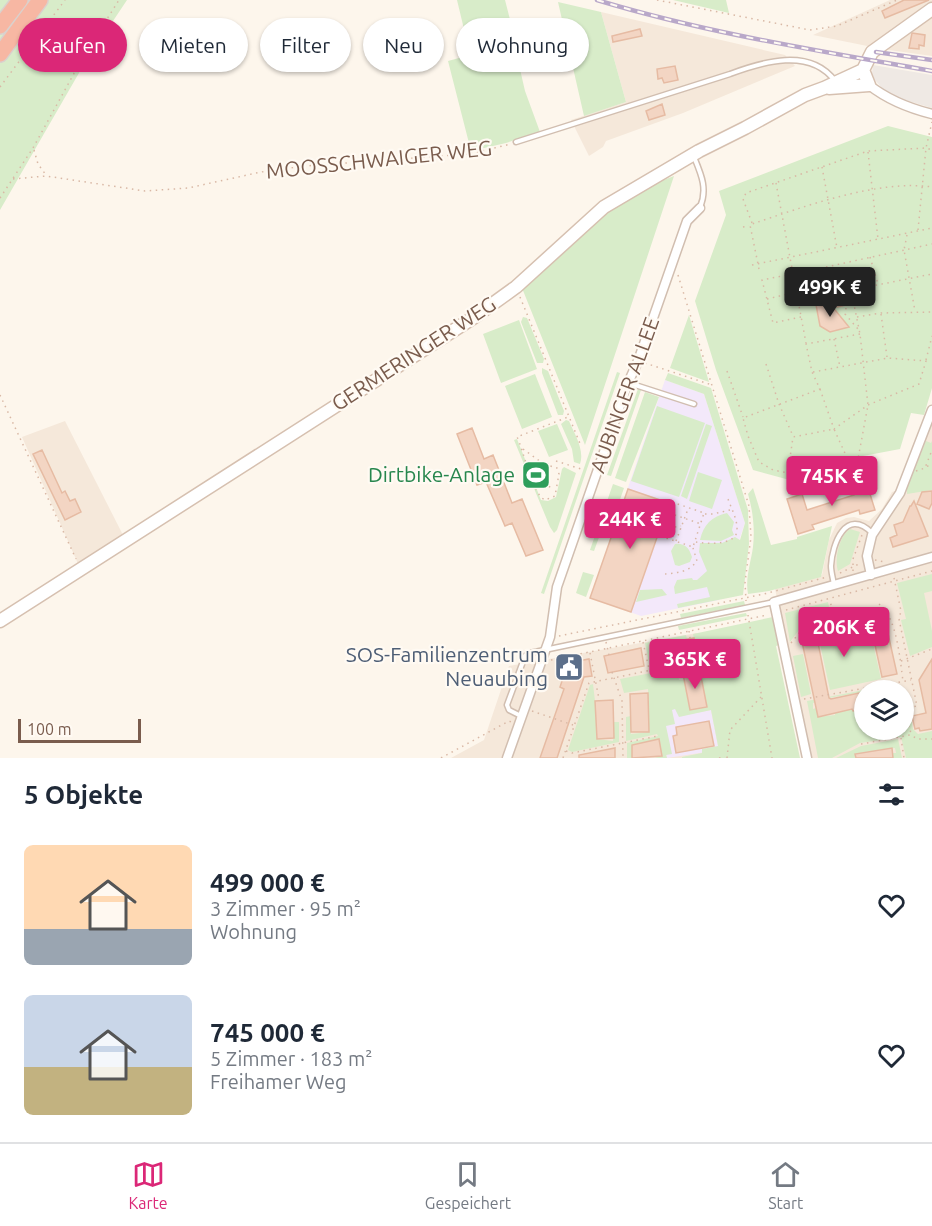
<!DOCTYPE html>
<html lang="de">
<meta charset="utf-8">
<style>
:root{--surface:#fff;--page:#f6f6f7;--text:#1f2937;--muted:#747a83;--line:#e0e1e3;--accent:#db2777}
body{margin:0;font-family:Ubuntu,sans-serif;background:var(--page);color:var(--text);height:100vh;display:flex;flex-direction:column;font-size:22px;white-space:nowrap}
*{box-sizing:border-box;margin:0}
p{font-size:20px;color:var(--muted)}
.icon{flex:none;width:33px;height:33px;fill:none;stroke:currentColor;stroke-width:2;stroke-linecap:round;stroke-linejoin:round}
.map{position:relative;height:758px;overflow:hidden}
.side{display:flex;flex-direction:column;background:var(--surface);flex:1}
.side>*{flex:none}
.banner{position:absolute;left:18px;top:18px;width:600px;height:54px;display:flex;gap:12px}
.fabs{position:absolute;left:854px;top:680px;display:grid;gap:12px}
.fabs a{display:grid;place-items:center;width:60px;height:60px;border-radius:50%;background:var(--surface);box-shadow:0 2px 4px #0004;font-size:30px}
.scale{position:absolute;left:18px;bottom:15px;width:123px;box-sizing:border-box;padding-left:6px;border:3px solid #7a5c4d;border-top:0;font-size:16px;line-height:21px;white-space:nowrap;color:#7a5c4d;-webkit-text-stroke:4px #fffaf3;paint-order:stroke}
.price{position:absolute;translate:-50% -51px;padding:0 14px;border-radius:6px;background:var(--accent);color:#fff;font-size:20px;line-height:39px;filter:drop-shadow(0 2px 3px #0008)}
.price::after{content:'';position:absolute;left:50%;top:36px;width:18px;height:14px;margin-left:-9px;background:inherit;clip-path:polygon(0 0,100% 0,50% 100%)}
.price.active{background:#222;color:#fff}
ul{padding:0;list-style:none}
li{display:flex;align-items:center;gap:18px;height:150px;padding:0 24px}
li span{display:grid;place-items:center;flex:none;width:168px;height:120px;border-radius:9px;color:#555}
li>.icon{margin-inline-start:auto}
span .icon{width:72px;height:72px;fill:#fffc;stroke-width:1}
li b{font-size:26px}
h2{display:flex;justify-content:space-between;align-items:center;height:72px;padding:0 24px;font-size:26px}
.chip{padding:0 21px;border-radius:27px;background:var(--surface);box-shadow:0 2px 4px #0004;font-size:21px;line-height:54px}
.chip.active{background:var(--accent);color:#fff}
.tabs{display:flex;justify-content:space-around;align-items:center;height:84px;border-top:2px solid var(--line);background:var(--surface);font-size:16px;color:var(--muted)}
.tabs a{display:grid;justify-items:center;gap:3px}
.tabs .active{color:var(--accent)}
.map>svg:first-child{display:block}
.residential{fill:#f5e8da;fill-rule:evenodd}
.industrial{fill:#efe9e4}
.education{fill:#f3e8fa}
.green{fill:#d8ecc9}
.building{fill:#f3d5c3;stroke:#e6bba3;stroke-width:1.5}
.lines{fill:none;stroke-linecap:round;stroke-linejoin:round}
.lane-casing{stroke:#d1beb0;stroke-width:7}
.street-casing{stroke:#d1beb0;stroke-width:11}
.secondary-casing{stroke:#d6c0b0;stroke-width:15}
.highway-casing{stroke:#dad1cd;stroke-width:18}
.path{stroke:#d9b8a5;stroke-width:1.5;stroke-dasharray:1.5 4.5;stroke-linecap:butt}
.lane{stroke:#fff;stroke-width:4}
.street{stroke:#fff;stroke-width:8}
.secondary{stroke:#fff;stroke-width:12}
.highway{stroke:#f7b7a3;stroke-width:15}
.rail-casing{stroke:#b9a8c9;stroke-width:4.5}
.rail{stroke:#fffaf3;stroke-width:2;stroke-dasharray:7;stroke-linecap:butt}
.labels{text-anchor:middle;stroke-width:4.5;stroke-linejoin:round;paint-order:stroke}
.street-label{font-size:21px;fill:#7a5c4d;stroke:#fffaf3}
.leisure-label{font-size:21px;fill:#27864d;stroke:#fffaf3;text-anchor:end}
.service-label{font-size:21px;fill:#4e5e75;stroke:#fffaf3;text-anchor:end}
</style>
<div class="map">
<svg width="932" height="758" viewBox="0 0 932 758">
<rect width="100%" height="100%" fill="#fdf6ec"/>
<!-- residential -->
<path class="residential" d="M890,0h42v56l-50,-7 -69,-14z
M601,12l184,43 10,11 -112,47 -77,28 -3,6 -14,9 -18,-36 55,-18z
M932,410v348h-121l-36,-169 47,-14 7,-35 8,-17 9,-5 8,-1 15,4 13,-12 10,-17 15,-5zM864,690h39v39h-39z
M65,421l59,116 -45,29 -57,-129z
M697,633l22,117 -37,8h-231l33,-18 25,-74z"/>
<!-- industrial -->
<path class="industrial" d="M873,65l59,10v33l-37,-11 -12,-8 -8,-9 -3,-7z"/>
<!-- education -->
<path class="education" d="M665,380l39,14 41,129 -26,77 -78,16 -51,-18z
M671,674l9,42 31,-6 8,40 -52,8 -5,-27 -2,-54z"/>
<!-- green -->
<path class="green" d="M0,0h127l-44,66 -83,144z
M457,0h48l10,39 -46,11z
M673,0h53l3,13z
M558,2l43,10 25,90 -42,14z
M514,43l11,48 15,41 -34,11 -35,8 -23,-90z
M888,126l44,11v251l-8,27 -13,-2 -11,36 -37,7v11l-66,15 -44,-12 -37,-100 -21,-69 31,-86 -7,-24z
M674,176l-89,269 -63,-157 94,-85 22,-13z
M689,315l20,67 -39,-14z
M523,317l4,1 17,41 -1,4h-6l-16,-41z
M519,320l18,49 -36,14 -18,-49z
M542,368l6,3 16,40 -1,4h-5l-16,-42z
M617,372l3,1 -76,221 -3,-1z
M668,373l43,15 37,122 1,34 -6,51 -65,13 -1,-4 33,-7 -3,-10 -32,7 -1,-7 3,-7 15,-2 1,2h4l10,-9 -8,-19 1,-9h22l13,-6 5,3 5,-17 -41,-129 -39,-14z
M535,374l17,43 -30,12 -17,-43z
M638,389l3,1 -30,86 -4,-1z
M645,392l14,5 -33,85 -11,-4z
M657,406l48,17 -26,74 -48,-16z
M566,420l3,1c5,12 16,29 11,43l-6,-2 -2,-13 -11,-25z
M557,424l11,26 -19,7 -11,-26z
M706,424l6,2 -25,73 -6,-3z
M517,439l24,61 7,1 8,-4 6,-28 2,-2 12,6 -19,57 -3,3 -4,-6 -36,-87z
M926,441l5,2 1,-2v49l-25,4v-7z
M698,472l24,8 -10,29 -23,-8z
M613,484l11,4 -12,35 -7,-2 -11,30 -4,-1z
M753,488l18,57 26,-6v-2l35,-11 -11,51 -52,14 -21,3c-3,-16 3,-32 5,-47 2,-18 0,-36 -5,-53z
M727,513l7,9 -2,8 2,5 -13,6 -21,-1c3,-15 12,-24 27,-27z
M850,529l10,3 -10,32 -12,7c-4,-12 1,-35 12,-42z
M675,544c10,-1 14,4 17,13l-2,5 -11,4 -4,-1 -4,-14z
M583,572l11,3 -8,22 -10,-4z
M932,574v17l-8,2 8,38v16l-22,9 -9,-36 5,-1 -9,-36z
M662,589l5,6 -31,7 4,-12z
M744,601l1,4 -64,13 -1,-4z
M828,602l1,5 -16,4 -23,31 -5,-29z
M746,613l1,3 -68,14 -1,-4z
M773,617l6,28 -3,1 24,112h-118v-1l20,-4v-4l16,-3 -7,-36 -32,7 -4,-8 -3,1 3,14 -9,2 6,28 -6,1 1,3h-12l7,-2 -4,-17 -26,6v13h-5v-15l31,-7 -1,-2 -31,7v-24l5,-1v18l18,-2 -1,-43 -24,4 -4,-14 57,-11 2,12h5l6,30 17,-3 -7,-36 -11,2 -1,-7 15,-3 -1,-6 -4,1 -5,-24z
M869,625l12,54 -51,11 -10,-46 6,-10z
M686,635l1,4 -30,6 4,17 29,-6 1,4 -41,8 -5,-25z
M803,654l8,40 -10,3 -8,-41z
M593,684l2,17 2,38 16,2 1,-19h5v20l-47,10 -4,-2 22,-65z
M864,690v2l-42,7v2l-9,2v6l3,-1 2,9 17,-2v-3l17,-3 1,2 8,-1v-3h3v22h39v-15l8,3 2,12 5,5 14,-3v27h-26l-5,-21 -41,6 -28,15h-14l-11,-57z
M898,739l4,19h-9v-5h3l-1,-5 -34,5 1,5h-26l25,-12z"/>
<!-- building -->
<path class="building" d="M904,0h25l-44,18 -3,-7z
M640,29l2,7 -29,6 -1,-6z
M912,33l13,2 -1,11 -5,-1v4l-10,-1z
M675,66l3,14 -14,3 -2,-5 -4,1 -1,-10z
M662,104l3,11 -16,5 -3,-9z
M845,283l4,16 -4,1 1,5 -9,2 -4,-21z
M827,300l22,27 -19,5 -10,-6 -4,-21 7,1z
M472,428l12,31 9,-4 19,48 10,-4 21,51 -17,6 -14,-33 -7,3 -19,-44 -9,3 -20,-51z
M42,450l20,43 3,-2 5,10 5,-2 6,13 -16,8 -32,-66z
M864,475l11,35 -15,4 -1,-4 -47,15 2,4 -16,5 -11,-35 15,-5 5,16 47,-15 -5,-16z
M628,489l41,14 -38,109 -41,-14z
M932,491v12l-3,6 -12,-5 5,-12z
M914,501l14,35 -35,11 -3,-9 7,-3 -3,-10 9,-3 7,-16h1z
M865,608l2,7 16,-4 14,63 -15,3 -12,-55 -45,9 -7,12 11,55 2,1 33,-7v15h-3l1,3 -9,1 -1,-2 -34,8 -16,-75 15,-24z
M694,638l3,17 -36,7 -4,-17z
M641,648l3,18 -36,7 -4,-17z
M589,659l3,17 -8,1 -27,81h-17l24,-69 -4,-2 8,-24z
M932,659v70l-12,2 -1,-3 -4,1 -3,-13 14,-3 -7,-33z
M700,671l7,36 -17,3 -7,-36z
M648,693l1,39h-18l-1,-38z
M613,700l1,38 -17,1 -2,-38z
M709,721l5,25 -38,7 -3,-17 4,-1 -1,-8z
M659,739l3,17 -30,2v-13z
M615,748v10h-36v-3z
M892,748l1,10h-37l-1,-4z"/>
<g class="lines">
<!-- lane casing -->
<g class="lane-casing">
<path id="lane" d="M516,142l214,-68c32,-12 80,-27 105,7
M694,157c7,17 14,32 6,50
M629,383l65,21
M834,585c-1,-7 -3,-13 -3,-19 1,-22 15,-59 41,-33
M521,716l-12,-6 -2,-5 18,-49 5,-3 244,-51"/>
</g>
<!-- street casing -->
<g class="street-casing">
<path id="street" d="M869,85c19,15 39,23 63,29
M871,575l-4,-19 5,-21 28,-42 32,-83
M507,758l43,-121 7,-50 71,-204 10,-22 49,-140 13,-13
M807,758l-33,-156 158,-45"/>
</g>
<!-- secondary casing -->
<g class="secondary-casing">
<path id="secondary" d="M829,88l40,-3 -6,-15
M0,621l473,-303 43,-31 88,-80 95,-56 46,-23 60,-33 19,-7 39,-18 9,-18 60,-43"/>
</g>
<!-- highway casing -->
<g class="highway-casing">
<path id="highway" d="M0,26l20,-26
M0,54l40,-54"/>
</g>
<!-- path -->
<path class="path" d="M657,0l153,30 27,-4 60,-26
M0,87l65,-87
M34,150l4,14 8,11
M868,152l10,87
M822,167l15,81
M13,179l33,-3 99,15 43,-3 73,-16 44,-6 164,-12 42,-10
M776,183l30,160
M0,198l33,-50 50,-91 36,-57
M752,223l-9,-24 3,-6 122,-42 58,-3 6,2
M743,227l6,-1
M918,230l8,-82 6,-26
M907,235l-3,15 11,61
M870,257l8,27
M752,265l180,-37
M826,267l106,-23
M759,269l-9,-44 2,-1c51,-17 127,-45 180,-37
M678,275l71,231 2,31 -6,45 1,19
M852,290l80,-16
M828,296l6,7
M520,297l61,149
M767,299l80,-19
M823,301l4,-6 -6,-27h18l9,12 3,10 9,44 8,71 -10,54
M846,308l-1,6 13,15
M881,314l6,43
M801,317l-28,6 -11,-43 60,-12
M857,317l24,-4 51,-1
M860,334l-54,10 6,28 8,17 -77,29 5,18 11,26 14,8 15,3 87,-16
M834,339l6,28
M926,360l6,-24
M645,363l67,22
M766,364l13,40 14,32
M727,371l16,46
M813,372l75,-14 38,3 -7,23 -51,21 -34,24 -14,-40
M0,395l76,164
M523,449l18,13
M556,461l25,8
M545,466l-2,17 4,3 7,2
M927,466l5,1
M916,471l9,-3 7,-18
M788,472l5,-35 41,-8 14,31
M532,476l-1,-8 3,-4 6,-1 17,5 2,6 -4,22 -10,4c-13,-6 -21,-49 -28,-63l51,-20
M536,484l6,-8
M672,502l32,11 -11,34 -33,-11z
M669,513l32,11
M705,514h8l17,-4
M663,529l18,-3
M676,541l12,-32
M696,542c11,2 43,4 41,-14 0,-10 -7,-22 -10,-32
M875,560l10,2
M853,571v-12l9,-24
M840,573l19,-9
M665,574c12,-1 24,-2 32,-13l-4,-13
M894,578l7,33 -2,8 18,87 -14,3
M879,604c18,13 21,56 24,77
M786,610l146,-39
M748,615l24,143
M689,631l1,7
M559,636l205,-42 63,-17
M606,642l3,13
M643,642l6,27
M791,643l24,-29 17,-4 -2,-10
M590,653l9,46
M551,660l216,-45
M901,661l31,-12
M685,664l2,10
M612,672l10,29 1,57
M804,699l107,-19
M532,711l41,14
M903,723l8,5 -1,6
M901,738l3,20
M861,744l49,-9 8,4h14
M566,751l6,2 86,-17
M441,758l68,-37 2,1
M563,758l26,-75 106,-22 -1,-5
M719,758l6,-1
M727,758l3,-28 31,-33"/>
<!-- lane -->
<use href="#lane" class="lane"/>
<!-- street -->
<use href="#street" class="street"/>
<!-- secondary -->
<use href="#secondary" class="secondary"/>
<!-- highway -->
<use href="#highway" class="highway"/>
<!-- rail casing -->
<g class="rail-casing">
<path id="rail" d="M597,0c109,33 223,51 335,71
M876,52l56,8"/>
</g>
<!-- rail -->
<use href="#rail" class="rail"/>
</g>
<!-- icons -->
<defs>
<g id="stadium-square" transform="scale(1.5)"><rect x="-9" y="-9" width="18" height="18" rx="4" fill="#2e9e5b" stroke="#fffaf3"/><path d="M0-5a6.5 5 0 1 0 0 10a6.5 5 0 1 0 0-10ZM-3.5-1.8h7v3.6h-7Z" fill="#fff"/></g>
<g id="civic-square" transform="scale(1.5)"><rect x="-9" y="-9" width="18" height="18" rx="4" fill="#5c6f8a" stroke="#fffaf3"/><path d="M-.6-6.5H3V-4.5H.6V-3L4-1V1h2V6H-6V1h2V-1L-.6-3ZM-1.2 2.5V6h2.4V2.5Z" fill="#fff"/></g>
</defs>
<g fill-rule="evenodd">
<use href="#stadium-square" x="536" y="475"/>
<use href="#civic-square" x="569" y="667"/>
</g>
<g class="labels">
<!-- street labels -->
<g class="street-label">
<text transform="translate(379 160) rotate(-6)" y="7">MOOSSCHWAIGER WEG</text>
<text transform="translate(414 354) rotate(-33)" y="7">GERMERINGER WEG</text>
<text transform="translate(625 395) rotate(-70)" y="7">AUBINGER ALLEE</text>
</g>
<!-- leisure labels -->
<g class="leisure-label">
<text x="515" y="482">Dirtbike-Anlage</text>
</g>
<!-- service labels -->
<g class="service-label">
<text x="548" y="662">SOS-Familienzentrum<tspan x="548" dy="24">Neuaubing</tspan></text>
</g>
</g>
</svg>
<div class="fabs">
<a><svg class="icon" aria-label="layers" viewBox="0 0 24 24"><path d="M12 4l9 5-9 5-9-5zM3 14l9 5 9-5"/></svg></a>
</div>
<div class="scale">100 m</div>
<b class="price active" style="left:830px;top:318px">499K €</b>
<b class="price" style="left:832px;top:507px">745K €</b>
<b class="price" style="left:630px;top:550px">244K €</b>
<b class="price" style="left:844px;top:658px">206K €</b>
<b class="price" style="left:695px;top:690px">365K €</b>
<div class="banner">
<a class="chip active">Kaufen</a>
<a class="chip">Mieten</a>
<a class="chip">Filter</a>
<a class="chip">Neu</a>
<a class="chip">Wohnung</a>
</div>
</div>
<section class="side">
<h2>5 Objekte<svg class="icon" aria-label="filters" viewBox="0 0 24 24"><path d="M4 7h16M4 17h16"/><circle cx="9" cy="7" r="2"/><circle cx="15" cy="17" r="2"/></svg></h2>
<ul>
<li><span style="background:linear-gradient(#ffd9b3 70%,#9aa5b1 0)"><svg class="icon" aria-label="home" viewBox="0 0 24 24"><path d="M3 11l9-7 9 7M6 9v11h12V9"/></svg></span><div><b>499 000 €</b><p>3 Zimmer · 95 m²</p><p>Wohnung</p></div><svg class="icon" aria-label="heart" viewBox="0 0 24 24"><path d="M12 20l-8-8c-3-5 5-10 8-4 3-6 11-1 8 4z"/></svg></li>
<li><span style="background:linear-gradient(#c9d6e8 60%,#c2b280 0)"><svg class="icon" aria-label="home" viewBox="0 0 24 24"><path d="M3 11l9-7 9 7M6 9v11h12V9"/></svg></span><div><b>745 000 €</b><p>5 Zimmer · 183 m²</p><p>Freihamer Weg</p></div><svg class="icon" aria-label="heart" viewBox="0 0 24 24"><path d="M12 20l-8-8c-3-5 5-10 8-4 3-6 11-1 8 4z"/></svg></li>
</ul>
</section>
<nav class="tabs">
<a class="active"><svg class="icon" aria-label="map" viewBox="0 0 24 24"><path d="M3 6l6-2 6 2 6-2v14l-6 2-6-2-6 2zM9 4v14M15 6v14"/></svg>Karte</a>
<a><svg class="icon" aria-label="saved" viewBox="0 0 24 24"><path d="M7 4h10v16l-5-4-5 4z"/></svg>Gespeichert</a>
<a><svg class="icon" aria-label="home" viewBox="0 0 24 24"><path d="M3 11l9-7 9 7M6 9v11h12V9"/></svg>Start</a>
</nav>
